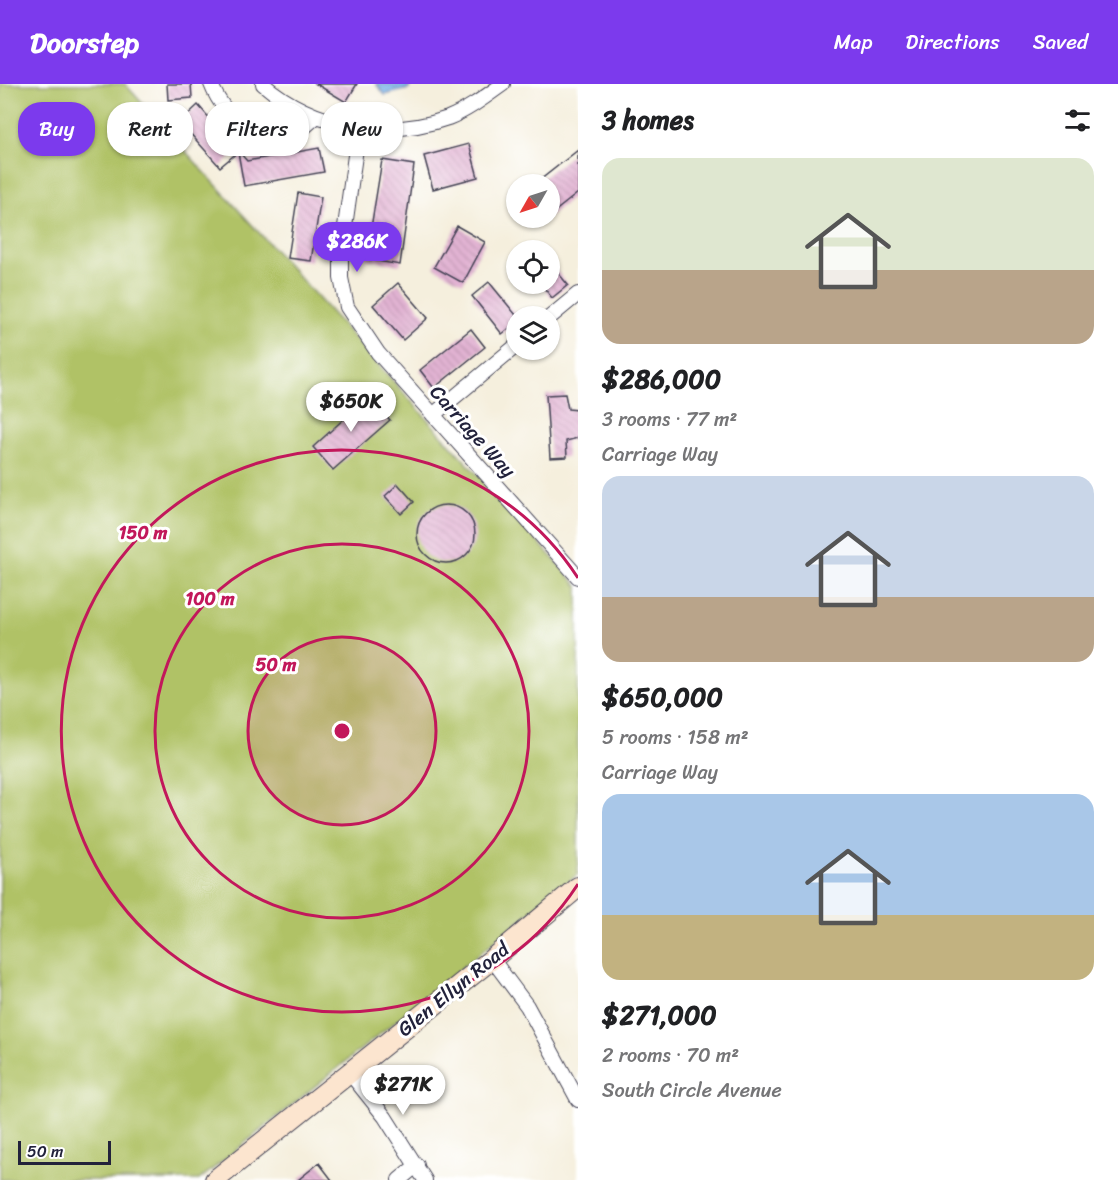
<!DOCTYPE html>
<meta charset="utf-8">
<style>
:root{--surface:#fff;--page:#f6f6f6;--text:#202124;--muted:#757577;--accent:#7c3aed}
body{margin:0;font-family:Sriracha,sans-serif;background:var(--page);color:var(--text);height:100vh;display:flex;flex-direction:column;font-size:22px;white-space:nowrap}
*{box-sizing:border-box;margin:0}
p{font-size:20px;color:var(--muted)}
.icon{flex:none;width:33px;height:33px;fill:none;stroke:currentColor;stroke-width:2;stroke-linecap:round;stroke-linejoin:round}
.map{position:relative;flex:1;overflow:hidden}
.details{display:flex;flex-direction:column;background:var(--surface);width:540px}
.details>*{flex:none}
.top-card{position:absolute;left:18px;top:18px;width:470px;height:54px;display:flex;gap:12px}
.needle{width:39px;rotate:231deg}
.fabs{position:absolute;left:506px;top:90px;display:grid;gap:12px}
.fabs a{display:grid;place-items:center;width:54px;height:54px;border-radius:50%;background:var(--surface);box-shadow:0 2px 4px #0004;font-size:30px}
.scale{position:absolute;left:18px;bottom:15px;width:93px;box-sizing:border-box;padding-left:6px;border:3px solid #22223b;border-top:0;font-size:16px;line-height:21px;white-space:nowrap;color:#22223b;-webkit-text-stroke:4px #fff;paint-order:stroke}
.price{position:absolute;translate:-50% -51px;padding:0 14px;border-radius:21px;background:#fff;color:#222;font-size:20px;line-height:39px;filter:drop-shadow(0 2px 3px #0008)}
.price::after{content:'';position:absolute;left:50%;top:36px;width:18px;height:14px;margin-left:-9px;background:inherit;clip-path:polygon(0 0,100% 0,50% 100%)}
.price.active{background:var(--accent);color:#fff}
ul{padding:0;list-style:none}
li{display:grid;align-content:center;gap:12px;height:318px;padding:0 24px}
li span{display:grid;place-items:center;height:186px;border-radius:18px;color:#555}
li>.icon{margin-inline-start:auto}
span .icon{width:108px;height:108px;fill:#fffc;stroke-width:1}
li b{font-size:26px}
h2{display:flex;justify-content:space-between;align-items:center;height:72px;padding:0 24px;font-size:26px}
.tag{padding:0 21px;border-radius:24px;background:var(--surface);box-shadow:0 2px 4px #0004;font-size:21px;line-height:54px}
.tag.active{background:var(--accent);color:#fff}
header{display:flex;align-items:center;gap:36px;box-sizing:border-box;height:84px;padding:0 30px;background:var(--accent);color:#fff}
header strong{font-size:28px}
nav{display:flex;gap:33px;margin-inline-start:auto;font-size:21px}
main{display:flex;flex:1;min-height:0}
.map>svg:first-child{display:block}
.green{fill:#b0c266;stroke:#697250;stroke-width:1.5}
.water{fill:url(#water-ripples);stroke:#4c6890;stroke-width:1.5}
.building{fill:url(#building-back-hatch)}
.lines{fill:none;stroke-linecap:round;stroke-linejoin:round}
.street-casing{stroke:#424153;stroke-width:16}
.secondary-casing{stroke:#424153;stroke-width:22}
.street{stroke:#fff;stroke-width:14}
.secondary{stroke:#fce5cf;stroke-width:20}
.ring{fill:none;stroke:#c2185b;stroke-width:3}
.labels{text-anchor:middle;stroke-width:6;stroke-linejoin:round;paint-order:stroke}
.street-label{font-size:20px;fill:#22223b;stroke:#fff}
.centre{fill:#c2185b;stroke:#fff;stroke-width:3}
.ring-label{font-size:18px;text-anchor:middle;font-weight:bold;fill:#c2185b;stroke:#fff;stroke-width:6;stroke-linejoin:round;paint-order:stroke}
</style>
<header>
<strong>Doorstep</strong>
<nav><a>Map</a><a>Directions</a><a>Saved</a></nav>
</header>
<main>
<div class="map">
<svg width="578" height="1096" viewBox="0 0 578 1096">
<defs>
<pattern id="water-ripples" width="26" height="14" patternUnits="userSpaceOnUse" patternTransform="scale(1.5)"><rect width="26" height="14" fill="#75afe5"/><path d="M2 4q2-2 4 0t4 0M15 11q2-2 4 0t4 0" fill="none" stroke="#608ebb"/></pattern>
<pattern id="building-back-hatch" width="6" height="6" patternUnits="userSpaceOnUse" patternTransform="scale(1.5)"><rect width="6" height="6" fill="#e2b3d3"/><path d="M-1 5l2 2M0 0l6 6M5-1l2 2" fill="none" stroke="#c29ab6"/></pattern>
</defs>
<rect width="100%" height="100%" fill="#fff"/>
<filter id="ink" filterUnits="userSpaceOnUse"><feTurbulence type="fractalNoise" baseFrequency=".0167" numOctaves="2"/><feDisplacementMap in="SourceGraphic" scale="12" xChannelSelector="R" yChannelSelector="G"/><feConvolveMatrix kernelMatrix="1 2 1 2 8 2 1 2 1" color-interpolation-filters="sRGB"/></filter>
<filter id="wash" filterUnits="userSpaceOnUse"><feTurbulence type="fractalNoise" baseFrequency=".008" numOctaves="4" result="noise"/><feDisplacementMap in="SourceGraphic" scale="24" xChannelSelector="R" yChannelSelector="G"/><feGaussianBlur stdDeviation="1.35" result="paint"/><feColorMatrix in="noise" values="0 0 0 0 0 0 0 0 0 0 0 0 0 0 0 0 0 1.4 0 .05"/><feComposite in="paint" operator="in"/></filter>
<g filter="url(#wash)">
<rect width="100%" height="100%" fill="#f5efdd"/>
<!-- green -->
<path class="green" d="M0,0h125l453,502v288l-379,306h-199z"/>
<!-- water -->
<path class="water" d="M376,0h34l-1,5 -24,6z"/>
<g id="blocks">
<!-- building -->
<path class="building" d="M167,0h24l1,14 -24,2z
M316,0h41l-11,18z
M198,21l49,56 72,-13 5,24 -80,14 -6,-34 -18,15 -40,-45z
M469,60l9,33 -45,12 -9,-33z
M578,66v43l-29,23v-32h-14z
M382,76l32,5 -14,100 -34,-6z
M298,109l23,4 -10,64 -23,-3z
M457,142l28,16 -22,41 -29,-16z
M549,178l19,23 -16,13 -11,-14h8z
M489,198l27,33v8l-14,11 -30,-38z
M398,199l30,35 -25,22 -30,-35z
M471,245l14,18 -51,41 -14,-18z
M565,310l3,15 10,1v28l-12,3 1,16 -17,1 -4,-63z
M369,312l21,24 -57,50 -20,-23z
M398,400l16,18 -13,12 -16,-18z
M417 450a29 29 0 1 1 58 0a29 29 0 1 1-58 0Z
M319,1079l13,17h-34z"/>
</g>
</g>
<g filter="url(#ink)">
<use href="#blocks" fill-opacity="0" stroke="#424153" stroke-width="1.5"/>
<g class="lines">
<!-- street casing -->
<g class="street-casing">
<path id="street" d="M211,0c8,21 26,40 44,54l45,-7 17,-15
M263,0c50,43 123,56 185,34 20,-8 37,-21 55,-34
M359,43l-18,128v23l6,29 31,46 200,224
M549,234l29,-24
M433,331l83,-69
M492,875l35,47 51,94
M349,988l36,45 40,63
M399,1096l18,-15"/>
</g>
<!-- secondary casing -->
<g class="secondary-casing">
<path id="secondary" d="M215,1096l277,-221 86,-72"/>
</g>
<!-- street -->
<use href="#street" class="street"/>
<!-- secondary -->
<use href="#secondary" class="secondary"/>
</g>
</g>
<!-- distance rings -->
<circle cx="342" cy="647" r="94" fill="#c2185b" fill-opacity=".12"/>
<g class="ring">
<circle cx="342" cy="647" r="94"/>
<circle cx="342" cy="647" r="187"/>
<path d="M578 800A281 281 0 1 1 578 494"/>
</g>
<g class="labels">
<!-- street labels -->
<g class="street-label">
<text transform="translate(473 347) rotate(48)" y="7">Carriage Way</text>
<text transform="translate(453 905) rotate(-39)" y="7">Glen Ellyn Road</text>
</g>
</g>
<circle cx="342" cy="647" r="9" class="centre"/>
<g class="ring-label">
<text x="143" y="455">150 m</text>
<text x="210" y="521">100 m</text>
<text x="276" y="587">50 m</text>
</g>
</svg>
<div class="fabs">
<a><svg class="needle" viewBox="-14 -14 28 28"><path d="M0-13l5 13h-10z" fill="#e53935"/><path d="M0 13l5-13h-10z" fill="#757577"/></svg></a>
<a><svg class="icon" aria-label="locate" viewBox="0 0 24 24"><circle cx="12" cy="12" r="6"/><path d="M12 2v4M12 18v4M2 12h4M18 12h4"/></svg></a>
<a><svg class="icon" aria-label="layers" viewBox="0 0 24 24"><path d="M12 4l9 5-9 5-9-5zM3 14l9 5 9-5"/></svg></a>
</div>
<div class="scale">50 m</div>
<b class="price active" style="left:357px;top:189px">$286K</b>
<b class="price" style="left:351px;top:349px">$650K</b>
<b class="price" style="left:403px;top:1032px">$271K</b>
<div class="top-card">
<a class="tag active">Buy</a>
<a class="tag">Rent</a>
<a class="tag">Filters</a>
<a class="tag">New</a>
</div>
</div>
<section class="details">
<h2>3 homes<svg class="icon" aria-label="filters" viewBox="0 0 24 24"><path d="M4 7h16M4 17h16"/><circle cx="9" cy="7" r="2"/><circle cx="15" cy="17" r="2"/></svg></h2>
<ul>
<li><span style="background:linear-gradient(#dfe7d0 60%,#b9a48a 0)"><svg class="icon" aria-label="home" viewBox="0 0 24 24"><path d="M3 11l9-7 9 7M6 9v11h12V9"/></svg></span><div><b>$286,000</b><p>3 rooms · 77 m²</p><p>Carriage Way</p></div></li>
<li><span style="background:linear-gradient(#c9d6e8 65%,#b9a48a 0)"><svg class="icon" aria-label="home" viewBox="0 0 24 24"><path d="M3 11l9-7 9 7M6 9v11h12V9"/></svg></span><div><b>$650,000</b><p>5 rooms · 158 m²</p><p>Carriage Way</p></div></li>
<li><span style="background:linear-gradient(#a9c7e8 65%,#c2b280 0)"><svg class="icon" aria-label="home" viewBox="0 0 24 24"><path d="M3 11l9-7 9 7M6 9v11h12V9"/></svg></span><div><b>$271,000</b><p>2 rooms · 70 m²</p><p>South Circle Avenue</p></div></li>
</ul>
</section>
</main>
